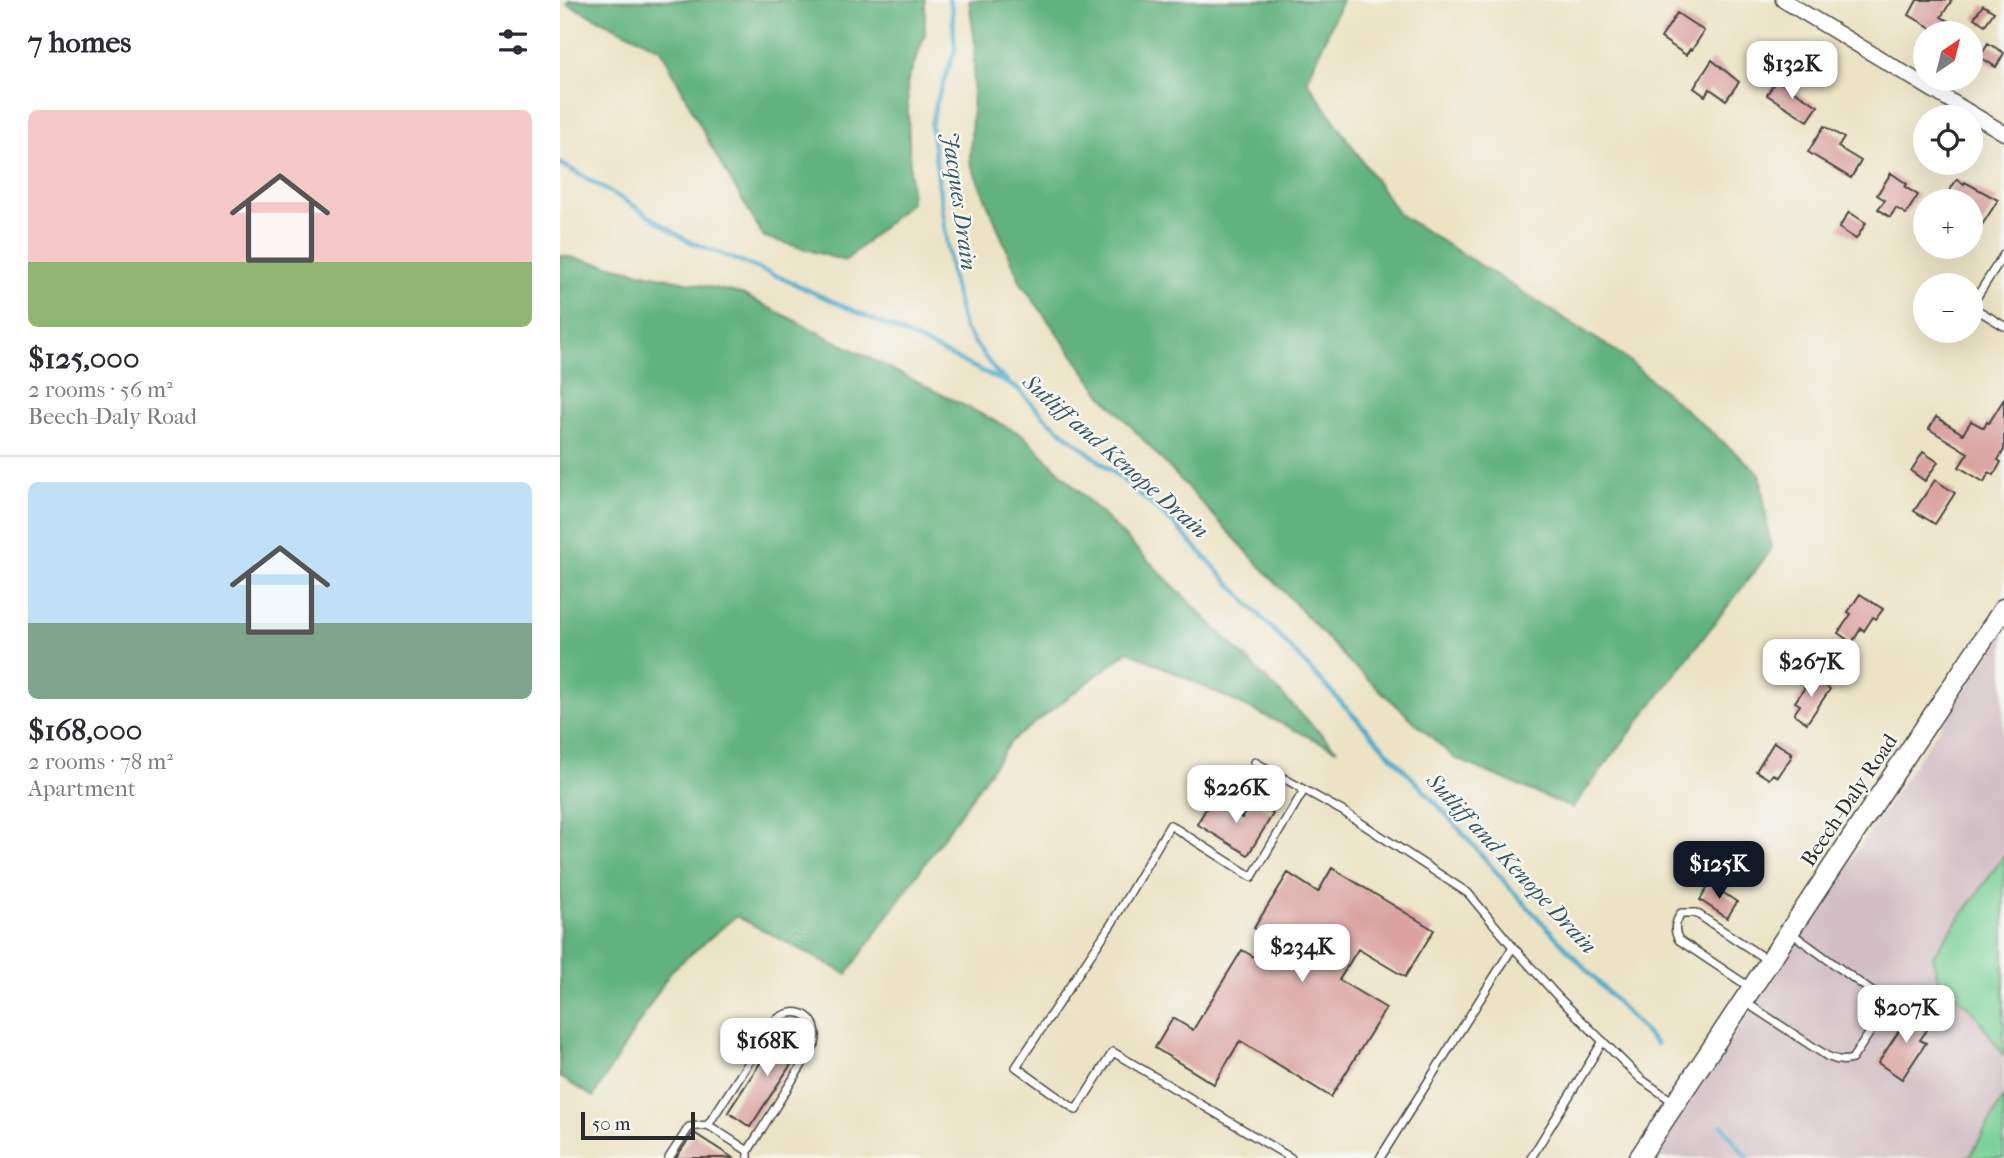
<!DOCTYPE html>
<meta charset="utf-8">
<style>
:root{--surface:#fff;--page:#f2f2f3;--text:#2b2b33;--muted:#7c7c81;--line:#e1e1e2;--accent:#111827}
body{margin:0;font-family:"IM FELL French Canon",serif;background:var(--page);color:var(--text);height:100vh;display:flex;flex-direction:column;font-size:26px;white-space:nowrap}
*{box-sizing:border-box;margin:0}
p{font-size:23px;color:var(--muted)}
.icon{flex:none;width:38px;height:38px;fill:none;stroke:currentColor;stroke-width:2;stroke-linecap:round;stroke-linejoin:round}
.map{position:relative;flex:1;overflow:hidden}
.panel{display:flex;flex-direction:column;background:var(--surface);width:560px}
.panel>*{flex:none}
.needle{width:46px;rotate:35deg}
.controls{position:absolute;left:1353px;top:21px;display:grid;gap:14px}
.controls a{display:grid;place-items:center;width:70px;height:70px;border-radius:50%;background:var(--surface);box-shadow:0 7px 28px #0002;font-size:35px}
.scale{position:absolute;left:21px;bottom:18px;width:114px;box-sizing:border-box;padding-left:7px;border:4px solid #2b2b2b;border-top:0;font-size:19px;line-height:24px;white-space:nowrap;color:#2b2b2b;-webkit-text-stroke:5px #f6f6f2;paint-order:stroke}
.price{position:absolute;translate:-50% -60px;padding:0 16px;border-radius:14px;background:#fff;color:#222;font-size:23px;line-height:46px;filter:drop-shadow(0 2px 4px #0008)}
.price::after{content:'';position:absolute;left:50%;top:42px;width:21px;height:16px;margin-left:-10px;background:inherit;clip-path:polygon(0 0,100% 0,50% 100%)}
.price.on{background:var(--accent);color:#fff}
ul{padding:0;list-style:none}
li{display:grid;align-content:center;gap:14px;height:371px;padding:0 28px}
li+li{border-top:2px solid var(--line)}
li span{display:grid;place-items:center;height:217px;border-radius:10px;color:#555}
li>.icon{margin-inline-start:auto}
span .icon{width:126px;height:126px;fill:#fffc;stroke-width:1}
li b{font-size:30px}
h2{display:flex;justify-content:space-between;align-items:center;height:84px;padding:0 28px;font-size:30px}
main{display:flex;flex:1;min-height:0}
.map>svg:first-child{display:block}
.industrial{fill:#d2bec4}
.green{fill:#78d096;stroke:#527e60;stroke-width:2}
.forest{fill:#62b27f;stroke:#466e55;stroke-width:2}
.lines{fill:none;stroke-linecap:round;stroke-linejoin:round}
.stream{stroke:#4dabcb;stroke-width:4.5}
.building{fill:#daa3a0}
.lane-casing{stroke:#484742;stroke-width:10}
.street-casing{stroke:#484742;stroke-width:17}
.secondary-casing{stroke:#484742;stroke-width:22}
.lane{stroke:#fff;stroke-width:7}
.street{stroke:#fff;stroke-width:14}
.secondary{stroke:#fff;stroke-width:19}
.labels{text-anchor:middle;stroke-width:5;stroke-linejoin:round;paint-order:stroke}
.street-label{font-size:21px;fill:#2b2b2b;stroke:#f6f6f2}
.water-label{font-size:23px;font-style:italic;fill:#375863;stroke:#f6f6f2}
</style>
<main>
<section class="panel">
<h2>7 homes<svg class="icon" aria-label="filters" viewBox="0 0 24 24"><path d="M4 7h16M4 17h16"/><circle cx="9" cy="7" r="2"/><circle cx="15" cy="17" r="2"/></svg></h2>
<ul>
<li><span style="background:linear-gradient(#f6c9c9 70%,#8fb573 0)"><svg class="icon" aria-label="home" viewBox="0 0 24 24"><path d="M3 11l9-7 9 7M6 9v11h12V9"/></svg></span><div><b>$125,000</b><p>2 rooms · 56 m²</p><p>Beech-Daly Road</p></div></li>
<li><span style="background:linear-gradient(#bfe0f5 65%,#7fa58c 0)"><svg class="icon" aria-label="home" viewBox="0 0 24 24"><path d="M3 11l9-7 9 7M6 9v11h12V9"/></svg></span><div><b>$168,000</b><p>2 rooms · 78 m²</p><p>Apartment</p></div></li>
</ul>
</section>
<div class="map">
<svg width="1444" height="1158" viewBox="0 0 1444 1158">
<rect width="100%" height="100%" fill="#f6f6f2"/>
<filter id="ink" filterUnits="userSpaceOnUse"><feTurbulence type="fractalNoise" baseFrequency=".0143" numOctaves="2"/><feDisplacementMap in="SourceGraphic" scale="14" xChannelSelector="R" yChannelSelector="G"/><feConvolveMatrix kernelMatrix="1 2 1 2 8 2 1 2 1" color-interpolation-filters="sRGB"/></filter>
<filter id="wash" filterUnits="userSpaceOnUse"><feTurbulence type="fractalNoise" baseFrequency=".00686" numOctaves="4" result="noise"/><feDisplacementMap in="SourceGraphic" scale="28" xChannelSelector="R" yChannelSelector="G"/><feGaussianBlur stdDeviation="1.57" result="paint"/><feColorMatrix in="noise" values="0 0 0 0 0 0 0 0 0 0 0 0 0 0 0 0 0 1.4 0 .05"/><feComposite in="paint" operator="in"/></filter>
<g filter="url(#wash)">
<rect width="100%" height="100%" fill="#ece3c5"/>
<!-- industrial -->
<path class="industrial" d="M1444,633v525h-351l261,-393z"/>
<!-- green -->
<path class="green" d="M1444,856v200l-31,-45 -35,-31 -5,-24z
M1444,1097v61h-39l6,-3z"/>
<!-- forest -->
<path class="forest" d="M9,0h356v34l-18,49 4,119 -66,59 -81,-24 -51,-87 -52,-101 -94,-45z
M409,0h373l-35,81 92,133 223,141 138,119 11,76 -199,258 -118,-50 -105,-96 -247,-267 -81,-112 -51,-121 5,-119z
M0,255l182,39 281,141 314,315 -208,-99 -118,90 -164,233 -111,-58 -65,55 -78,126 -33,-20z"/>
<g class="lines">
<!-- stream -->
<path class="stream" d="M389,0l3,8 3,42 -19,53 -5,22 20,149 13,54 32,44 12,9
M0,163l71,41 55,36 91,36 126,57 114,55 30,31 82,66 44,38 274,292 64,74 145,155
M1162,1125l25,33"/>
</g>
<g id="blocks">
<!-- building -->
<path class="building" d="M1357,0h35l-11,17 29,16h-30l-31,-18z
M1423,5l11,7 -9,13 -11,-7z
M1117,13l27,18 -12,19 -2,-1 -4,6 -25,-17z
M1428,43l16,10 -8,14 -16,-10z
M1152,60l27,22 -13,18 -16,-11 -5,7 -11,-8z
M1216,80l42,26 -10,15 -41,-26z
M1264,126l20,12 -6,9 23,14 -10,17 -43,-26z
M1331,173l16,11 -2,3 13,8 -12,19 -10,-6 -6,9 -12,-8 7,-9 -8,-5z
M1397,179l7,5 1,-2 33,18 -16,25 -12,-7v-17h-13l-10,-6z
M1289,212l17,11 -10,16 -17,-11z
M1444,399v51l-6,10 3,2 -7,13 -5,-3 -5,10 -25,-15 9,-14 -39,-24 7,-12 27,17 8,-13 13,7 3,-6 2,1z
M1363,452l15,10 -13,19 -14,-10z
M1375,480l20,13 -20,31 -21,-13z
M1300,594l23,15 -7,10 -3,-2 -9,14 -3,-3 -9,15 -14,-10 13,-19 -3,-2z
M1252,677l18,12 -23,34 -13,-9 6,-9 -5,-3z
M1214,742l18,11 -2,2 2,1 -14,21 -5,-3 -4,5 -13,-8z
M652,799l30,19 10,-17 21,13 -25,41 -51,-31z
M772,868l102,62 -29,47 -47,-28 -19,31 47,28 -55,89 -91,-56 -26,43 -59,-36 18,-30 20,12 49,-80 12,7 13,-21 -13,-8 34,-55 30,19z
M1150,884l27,18 -10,16 -27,-18z
M1354,1008l19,13 -13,19 6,3 -24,36 -24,-16z
M223,1028l22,15 -55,84 -22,-15z
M133,1133h1l39,25h-57z"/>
</g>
</g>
<g filter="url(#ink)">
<use href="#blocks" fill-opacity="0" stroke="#484742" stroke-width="2"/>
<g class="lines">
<!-- lane casing -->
<g class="lane-casing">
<path id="lane" d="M1444,254l-33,52 33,20
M695,762l89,50 124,81 45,54 46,51 82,81 34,24
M1191,988l-72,-48c-6,-10 -4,-17 2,-27h15l71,47
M1185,1002l82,54c9,4 16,6 25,3l31,-46 -1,-9 -7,-10 -85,-62
M148,1125l69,-106c22,-16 44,0 38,25l-67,107
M109,1158l20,-31 19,-2 40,26v7
M731,1158l-178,-106 -37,58 -60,-43 96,-144 58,-98 82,52 52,-87
M820,1158l133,-211
M971,1158l72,-117"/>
</g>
<!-- street casing -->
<g class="street-casing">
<path id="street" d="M1223,0l221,133"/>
</g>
<!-- secondary casing -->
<g class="secondary-casing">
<path id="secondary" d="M1079,1158l365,-550"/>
</g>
<!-- lane -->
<use href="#lane" class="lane"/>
<!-- street -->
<use href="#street" class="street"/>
<!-- secondary -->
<use href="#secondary" class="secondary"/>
</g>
</g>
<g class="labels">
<!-- street labels -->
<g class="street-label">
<text transform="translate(1289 800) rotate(-56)" y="7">Beech-Daly Road</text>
</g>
<!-- water labels -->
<g class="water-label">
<text transform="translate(400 201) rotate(82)" y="8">Jacques Drain</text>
<text transform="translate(556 456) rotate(41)" y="8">Sutliff and Kenope Drain</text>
<text transform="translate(952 863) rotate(47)" y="8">Sutliff and Kenope Drain</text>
</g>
</g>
</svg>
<div class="controls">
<a><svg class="needle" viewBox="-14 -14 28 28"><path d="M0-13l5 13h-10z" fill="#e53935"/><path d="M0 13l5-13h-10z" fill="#7c7c81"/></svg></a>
<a><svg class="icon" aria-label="locate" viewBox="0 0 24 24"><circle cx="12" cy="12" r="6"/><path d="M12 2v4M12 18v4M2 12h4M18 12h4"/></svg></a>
<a>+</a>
<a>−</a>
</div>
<div class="scale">50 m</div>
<b class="price" style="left:1232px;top:101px">$132K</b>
<b class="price" style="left:1251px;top:699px">$267K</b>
<b class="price" style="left:676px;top:825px">$226K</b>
<b class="price on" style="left:1159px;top:901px">$125K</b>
<b class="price" style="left:742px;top:984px">$234K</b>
<b class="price" style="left:1346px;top:1045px">$207K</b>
<b class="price" style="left:207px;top:1078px">$168K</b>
</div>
</main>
